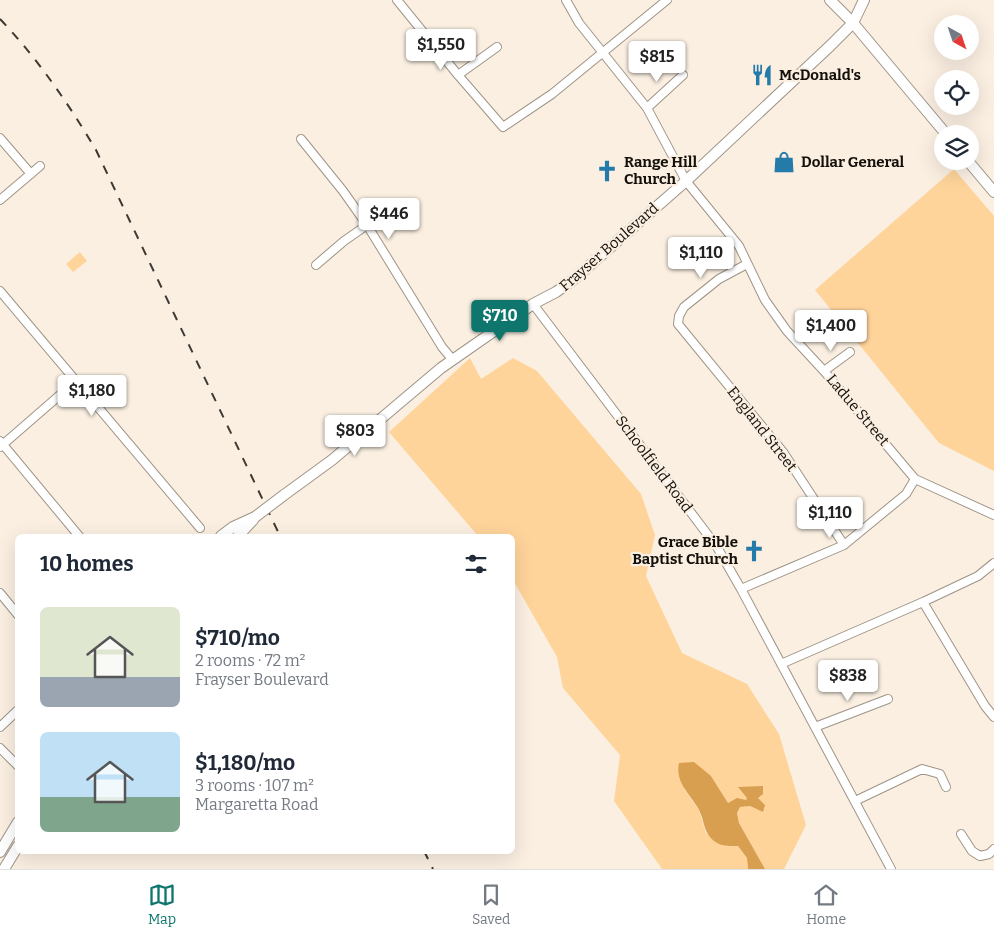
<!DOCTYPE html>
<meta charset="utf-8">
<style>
:root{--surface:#fff;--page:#f6f6f7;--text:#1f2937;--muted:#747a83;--line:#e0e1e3;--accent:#0f766e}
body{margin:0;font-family:Bitter,serif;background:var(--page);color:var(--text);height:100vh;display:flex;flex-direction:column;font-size:19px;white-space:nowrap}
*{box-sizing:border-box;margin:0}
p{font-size:16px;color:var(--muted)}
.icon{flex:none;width:28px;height:28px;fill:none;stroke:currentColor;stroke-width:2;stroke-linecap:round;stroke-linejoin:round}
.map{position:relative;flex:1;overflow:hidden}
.sheet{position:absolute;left:15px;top:534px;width:500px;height:320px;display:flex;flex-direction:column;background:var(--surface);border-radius:8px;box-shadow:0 5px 20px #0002}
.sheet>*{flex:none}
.needle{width:32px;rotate:140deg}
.buttons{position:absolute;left:934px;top:15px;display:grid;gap:10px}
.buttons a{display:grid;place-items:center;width:45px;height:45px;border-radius:50%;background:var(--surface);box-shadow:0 5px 20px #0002;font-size:25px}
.price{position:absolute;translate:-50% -42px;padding:0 11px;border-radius:5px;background:#fff;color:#222;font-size:16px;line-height:32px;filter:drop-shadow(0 1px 2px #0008)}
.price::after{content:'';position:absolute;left:50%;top:30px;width:15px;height:11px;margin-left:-8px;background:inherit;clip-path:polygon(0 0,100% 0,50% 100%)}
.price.on{background:var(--accent);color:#fff}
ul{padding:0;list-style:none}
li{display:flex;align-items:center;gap:15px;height:125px;padding:0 25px}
li span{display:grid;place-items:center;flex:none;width:140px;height:100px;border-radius:8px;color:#555}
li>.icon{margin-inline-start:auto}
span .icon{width:60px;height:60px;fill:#fffc;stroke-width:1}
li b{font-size:21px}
h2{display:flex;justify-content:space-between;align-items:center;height:60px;padding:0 25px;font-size:21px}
.menu{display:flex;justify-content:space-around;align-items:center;height:70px;border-top:1px solid var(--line);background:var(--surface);font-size:14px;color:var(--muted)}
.menu a{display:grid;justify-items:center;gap:2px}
.menu .on{color:var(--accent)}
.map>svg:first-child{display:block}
.green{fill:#ffd49b}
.water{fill:#d79f4f}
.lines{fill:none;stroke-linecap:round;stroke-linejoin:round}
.minor-casing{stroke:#9e9487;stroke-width:10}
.major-casing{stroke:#9e9487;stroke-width:12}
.minor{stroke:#fff;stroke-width:8}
.major{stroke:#fff;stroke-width:10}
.rail{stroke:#3e3932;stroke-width:2;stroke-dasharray:9 9;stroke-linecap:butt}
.major-bridge-casing{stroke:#9e9487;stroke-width:12;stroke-linecap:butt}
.major-bridge{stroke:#fff;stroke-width:10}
.labels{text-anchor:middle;stroke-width:4.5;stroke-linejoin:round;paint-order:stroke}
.poi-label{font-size:15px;font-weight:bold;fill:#130f0a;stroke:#faefe1;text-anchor:start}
.street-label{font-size:15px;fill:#130f0a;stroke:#faefe1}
</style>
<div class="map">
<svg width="994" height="869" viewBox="0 0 994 869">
<rect width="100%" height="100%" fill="#faefe1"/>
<!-- green -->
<path class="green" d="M954,169l40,47v255l-55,-28 -124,-153z
M80,252l7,9 -14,11 -7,-8z
M470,358l11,21 32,-21 24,13 104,123 14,41 -9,41 36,77 65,31 32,50 27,91 -22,44h-19l-26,-46 -2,-10 3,-6 10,-1 13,6 -25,-24 10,10 -2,2 -18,3 -17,-27 -27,13 15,21 7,23 14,11 18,2 9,12 1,11h-86l-48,-68 6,-46 -57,-67 -6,-31 -44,-77 -1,-44h-34l-89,-104z"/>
<!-- water -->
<path class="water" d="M694,762l17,14 17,27 9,-5 9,2 1,-2 -9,-11 25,-1v8l-5,4 7,7 -2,7 -13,-6 -10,1 -3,6 2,10 26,46h-17l-1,-11 -9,-12c-6,0 -14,0 -19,-2 -17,-9 -13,-22 -21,-36 -9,-15 -23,-26 -19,-45z"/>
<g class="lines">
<!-- minor casing -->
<g class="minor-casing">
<path id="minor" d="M397,0l61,75 45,52 49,-33 115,-94
M566,0l13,23 68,85 39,73 53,65 26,54 22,31 37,40 91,108 79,36
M458,75l39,-28
M647,108l36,-33
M0,138l31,36
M301,139l42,52 24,34 75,122 10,12
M0,200l40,-34
M747,264l-28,15 -35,28 -5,9 -1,8 105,128 61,93
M316,265l28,-24 23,-16
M0,291l200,237
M533,304l184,243 24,42 150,280
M824,371l26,-19
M0,441l79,95
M0,447l76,-66
M741,589l103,-44 62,-51 9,-15
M0,593l18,22
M923,602l62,104 9,11
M781,664l142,-62 55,-26 16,-13
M0,727l18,-17
M815,727l73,-28
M0,748l18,18
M855,801l67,-32 18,5 6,13
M961,834l11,17 8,5 9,-2 5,-5"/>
</g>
<!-- major casing -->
<g class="major-casing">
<path id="major" d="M830,0l23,23 93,111
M968,161l26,31
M284,495l48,-35 109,-92 92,-64 23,-12 17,-12 113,-99 144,-135 23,-23 11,-23
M221,536l12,-9 22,-10
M238,536l15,-16
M0,852l18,-30
M4,869l14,-23"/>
</g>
<!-- minor -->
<use href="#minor" class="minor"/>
<!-- major -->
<use href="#major" class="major"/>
<!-- rail -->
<path class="rail" d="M0,19c38,40 68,84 96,131l184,386
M424,851l9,18"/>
<!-- major-bridge casing -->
<g class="major-bridge-casing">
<path id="major-bridge" d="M255,517l29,-22"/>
</g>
<!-- major-bridge -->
<use href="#major-bridge" class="major-bridge"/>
</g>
<!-- icons -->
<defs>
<g id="restaurant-bare" transform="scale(1.725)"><path d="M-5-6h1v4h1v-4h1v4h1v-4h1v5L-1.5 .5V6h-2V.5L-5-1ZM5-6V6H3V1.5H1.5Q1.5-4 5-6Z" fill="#247aa9" stroke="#faefe1" stroke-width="2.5" paint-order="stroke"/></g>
<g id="shop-bare" transform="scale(1.725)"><path d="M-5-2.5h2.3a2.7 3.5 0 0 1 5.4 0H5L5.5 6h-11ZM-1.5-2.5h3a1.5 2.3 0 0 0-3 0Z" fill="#247aa9" stroke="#faefe1" stroke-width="2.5" paint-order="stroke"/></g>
<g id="church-bare" transform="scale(1.725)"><path d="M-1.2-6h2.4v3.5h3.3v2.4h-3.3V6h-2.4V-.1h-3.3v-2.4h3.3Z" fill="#247aa9" stroke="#faefe1" stroke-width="2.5" paint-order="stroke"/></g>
</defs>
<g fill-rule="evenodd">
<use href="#restaurant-bare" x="762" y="75"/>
<use href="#shop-bare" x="784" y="162"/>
<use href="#church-bare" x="607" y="171"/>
<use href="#church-bare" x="754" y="551"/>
</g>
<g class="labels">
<!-- poi labels -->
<g class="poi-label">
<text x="779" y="80">McDonald's</text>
<text x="624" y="167">Range Hill<tspan x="624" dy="17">Church</tspan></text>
<text x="801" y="167">Dollar General</text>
<text x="738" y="547" text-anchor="end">Grace Bible<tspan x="738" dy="17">Baptist Church</tspan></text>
</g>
<!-- street labels -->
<g class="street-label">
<text transform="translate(609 247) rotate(-41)" y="5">Frayser Boulevard</text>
<text transform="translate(858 410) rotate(50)" y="5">Ladue Street</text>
<text transform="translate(762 429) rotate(52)" y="5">England Street</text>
<text transform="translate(654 464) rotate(53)" y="5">Schoolfield Road</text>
</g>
</g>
</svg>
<div class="buttons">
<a><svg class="needle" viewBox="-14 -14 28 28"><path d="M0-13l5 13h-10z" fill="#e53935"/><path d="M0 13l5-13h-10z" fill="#747a83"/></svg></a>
<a><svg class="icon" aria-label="locate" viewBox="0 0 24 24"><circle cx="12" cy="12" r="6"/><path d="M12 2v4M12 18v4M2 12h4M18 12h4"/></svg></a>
<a><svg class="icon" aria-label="layers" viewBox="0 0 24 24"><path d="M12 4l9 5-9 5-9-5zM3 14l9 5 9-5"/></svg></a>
</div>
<b class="price" style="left:441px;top:71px">$1,550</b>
<b class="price" style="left:657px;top:83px">$815</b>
<b class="price" style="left:389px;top:240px">$446</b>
<b class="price" style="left:701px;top:279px">$1,110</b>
<b class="price on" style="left:500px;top:342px">$710</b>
<b class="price" style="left:831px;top:352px">$1,400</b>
<b class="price" style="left:92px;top:417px">$1,180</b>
<b class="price" style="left:355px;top:457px">$803</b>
<b class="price" style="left:830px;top:539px">$1,110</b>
<b class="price" style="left:848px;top:702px">$838</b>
<section class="sheet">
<h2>10 homes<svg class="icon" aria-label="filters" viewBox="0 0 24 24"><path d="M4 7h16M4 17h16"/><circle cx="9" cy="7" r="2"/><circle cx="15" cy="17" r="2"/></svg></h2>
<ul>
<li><span style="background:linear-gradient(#dfe7d0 70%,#9aa5b1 0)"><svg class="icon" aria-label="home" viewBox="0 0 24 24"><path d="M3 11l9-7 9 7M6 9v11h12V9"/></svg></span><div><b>$710/mo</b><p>2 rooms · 72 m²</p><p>Frayser Boulevard</p></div></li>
<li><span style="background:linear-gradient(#bfe0f5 65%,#7fa58c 0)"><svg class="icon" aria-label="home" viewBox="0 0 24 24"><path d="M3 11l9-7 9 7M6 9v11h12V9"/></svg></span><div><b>$1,180/mo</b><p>3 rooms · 107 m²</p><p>Margaretta Road</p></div></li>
</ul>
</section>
</div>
<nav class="menu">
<a class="on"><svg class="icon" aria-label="map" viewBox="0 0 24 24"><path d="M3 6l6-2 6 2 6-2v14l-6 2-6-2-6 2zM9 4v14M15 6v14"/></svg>Map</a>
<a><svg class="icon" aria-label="saved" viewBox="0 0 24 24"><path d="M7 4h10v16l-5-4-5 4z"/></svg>Saved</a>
<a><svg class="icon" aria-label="home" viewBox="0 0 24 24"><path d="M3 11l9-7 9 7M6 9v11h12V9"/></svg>Home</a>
</nav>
